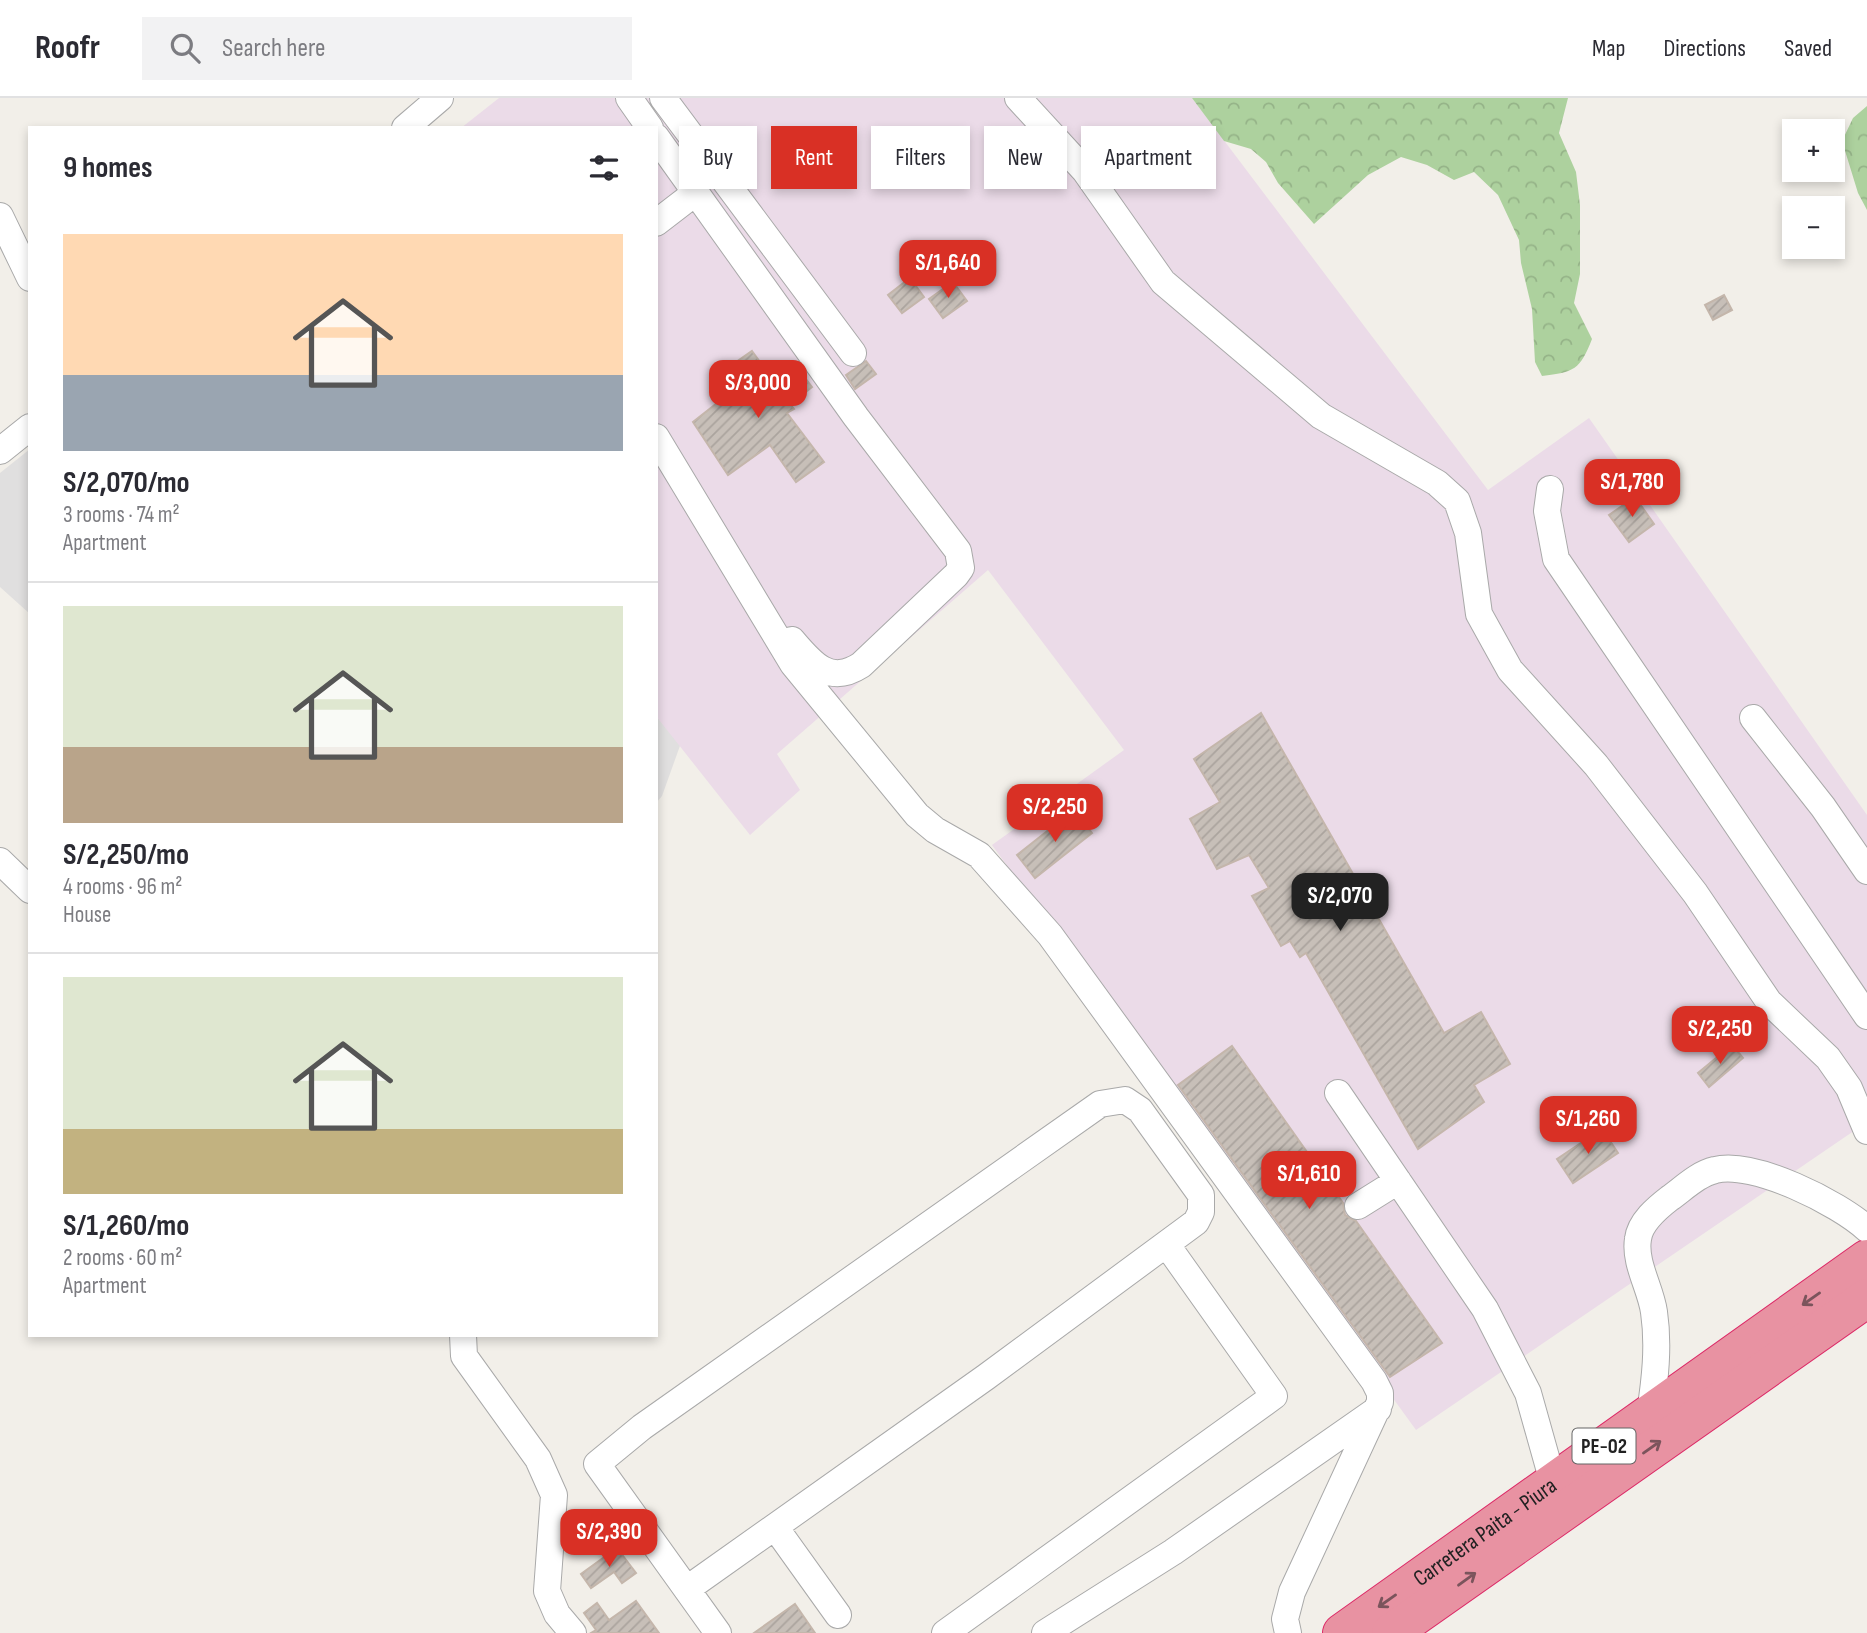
<!DOCTYPE html>
<meta charset="utf-8">
<style>
:root{--surface:#fff;--page:#f2f2f3;--text:#2b2b33;--muted:#7c7c81;--line:#e1e1e2;--accent:#d93025}
body{margin:0;font-family:"Sofia Sans Condensed",sans-serif;background:var(--page);color:var(--text);height:100vh;display:flex;flex-direction:column;font-size:26px;white-space:nowrap}
*{box-sizing:border-box;margin:0}
p{font-size:23px;color:var(--muted)}
.icon{flex:none;width:38px;height:38px;fill:none;stroke:currentColor;stroke-width:2;stroke-linecap:round;stroke-linejoin:round}
.map{position:relative;flex:1;overflow:hidden}
.side{position:absolute;left:28px;top:28px;width:630px;height:1211px;display:flex;flex-direction:column;background:var(--surface);border-radius:0px;box-shadow:0 4px 10px #0003}
.side>*{flex:none}
.top-card{position:absolute;left:679px;top:28px;width:665px;height:63px;display:flex;gap:14px}
.buttons{position:absolute;left:1782px;top:21px;display:grid;gap:14px}
.buttons a{display:grid;place-items:center;width:63px;height:63px;border-radius:0px;background:var(--surface);box-shadow:0 4px 10px #0003;font-size:35px}
.price{position:absolute;translate:-50% -60px;padding:0 16px;border-radius:14px;background:var(--accent);color:#fff;font-size:23px;line-height:46px;filter:drop-shadow(0 2px 4px #0008)}
.price::after{content:'';position:absolute;left:50%;top:42px;width:21px;height:16px;margin-left:-10px;background:inherit;clip-path:polygon(0 0,100% 0,50% 100%)}
.price.current{background:#222;color:#fff}
ul{padding:0;list-style:none}
li{display:grid;align-content:center;gap:14px;height:371px;padding:0 35px}
li+li{border-top:2px solid var(--line)}
li span{display:grid;place-items:center;height:217px;border-radius:0px;color:#555}
li>.icon{margin-inline-start:auto}
span .icon{width:126px;height:126px;fill:#fffc;stroke-width:1}
li b{font-size:30px}
h2{display:flex;justify-content:space-between;align-items:center;height:84px;padding:0 35px;font-size:30px}
.pill{padding:0 24px;border-radius:0px;background:var(--surface);box-shadow:0 4px 10px #0003;font-size:24px;line-height:63px}
.pill.current{background:var(--accent);color:#fff}
header{display:flex;align-items:center;gap:42px;box-sizing:border-box;height:98px;padding:0 35px;background:var(--surface);border-bottom:2px solid var(--line)}
header strong{font-size:33px}
nav{display:flex;gap:38px;margin-inline-start:auto;font-size:24px}
.search{width:490px;height:63px;background:var(--page);display:flex;align-items:center;gap:18px;box-sizing:border-box;padding:0 24px;border-radius:0px;color:var(--muted);font-size:26px}
.map>svg:first-child{display:block}
.residential{fill:#e0dfdf}
.industrial{fill:#ebdbe8}
.forest{fill:url(#forest-crowns)}
.building{fill:url(#building-hatch);stroke:#c4b6ab;stroke-width:2}
.lines{fill:none;stroke-linecap:round;stroke-linejoin:round}
.minor-casing{stroke:#a9a9a9;stroke-width:28}
.highway-casing{stroke:#dc2a67;stroke-width:40}
.minor{stroke:#fff;stroke-width:26}
.highway{stroke:#e892a2;stroke-width:38}
.oneway{stroke:#7b545c}
.labels{text-anchor:middle;stroke-width:5;stroke-linejoin:round;paint-order:stroke}
.shield{fill:#fff;stroke:#646464;stroke-width:2}
.shield-label{font-size:21px;font-weight:bold;fill:#222}
.street-label{font-size:23px;fill:#222;stroke:#fff}
</style>
<header>
<strong>Roofr</strong>
<div class="search"><svg class="icon" aria-label="search" viewBox="0 0 24 24"><circle cx="10" cy="10" r="6"/><path d="M15 15l6 6"/></svg>Search here</div>
<nav><a>Map</a><a>Directions</a><a>Saved</a></nav>
</header>
<div class="map">
<svg width="1867" height="1535" viewBox="0 0 1867 1535">
<defs>
<pattern id="forest-crowns" width="20" height="18" patternUnits="userSpaceOnUse" patternTransform="scale(1.75)"><rect width="20" height="18" fill="#add19e"/><path d="M2 6a3 3 0 1 1 6 0M12 15a3 3 0 1 1 6 0" fill="none" stroke="#95b388"/></pattern>
<pattern id="building-hatch" width="6" height="6" patternUnits="userSpaceOnUse" patternTransform="scale(1.75)"><rect width="6" height="6" fill="#c7bfb8"/><path d="M-1 1l2-2M0 6l6-6M5 7l2-2" fill="none" stroke="#aba49e"/></pattern>
</defs>
<rect width="100%" height="100%" fill="#f2efe9"/>
<!-- residential -->
<path class="residential" d="M30,351v165l-30,-27v-114z
M656,618l25,27 -19,53 -6,7z"/>
<!-- industrial -->
<path class="industrial" d="M499,0h693l296,392 101,-72 278,397v307l-451,308 -424,-585 132,-95 -136,-180 -211,184 23,36 -50,45 -94,-119v-588h-195z"/>
<!-- forest -->
<path class="forest" d="M1192,0h376l-9,35 17,39 4,33v69l-6,29 18,36c-12,31 -18,33 -50,37l-7,-14 -3,-53 -11,-46 -2,-23 -21,-45 -24,-23 -20,8 -27,-15 -26,-8 -33,18 -54,49 -36,-41 -12,-21 -15,-13 -27,-8z
M1867,8v104l-9,-17 -16,-52 11,-23z"/>
<!-- building -->
<path class="building" d="M953,150l12,16 -12,10 -13,-16z
M910,180l14,19 -22,16 -14,-18z
M953,184l14,19 -24,17 -14,-19z
M1724,197l8,15 -19,10 -8,-15z
M752,253l25,34 21,-16 14,18 -22,17 4,5 -7,4 37,49 -28,20 -26,-37 -42,30 -35,-53 38,-30 -12,-18z
M866,263l10,13 -21,15 -9,-14z
M1635,399l19,27 -25,18 -20,-27z
M1261,615l183,320 37,-21 29,52 -36,21 10,17 -66,47 -112,-196 -6,4 -10,-16 -9,5 -29,-50 17,-8 -20,-33 -32,14 -27,-50 30,-17 -26,-43z
M1074,712l18,23 -57,45 -18,-23z
M1732,947l11,13 -34,29 -11,-14z
M1232,948l111,157 2,12 11,6 86,122 -52,34 -212,-292z
M1602,1031l16,24 -45,30 -16,-24z
M617,1450l19,25 -14,10 -8,-11 -23,16 -10,-14z
M636,1503l23,32h-68l5,-3 -12,-17 13,-10 12,17z
M795,1506l20,29h-61z"/>
<g class="lines">
<!-- minor casing -->
<g class="minor-casing">
<path id="minor" d="M629,0l21,30
M663,0l190,255
M1018,0l67,73 78,111 158,134 116,67 20,18 11,32 11,81 31,56 86,95 99,128 74,109 59,56 21,30 18,43
M405,30l35,-30
M656,39l200,280 102,134 3,17 -5,7 -95,90c-31,20 -48,0 -69,-25
M0,118l30,62
M656,125l39,-30
M656,339l137,227 124,151 18,15 44,25 71,80 324,446 6,12v9l-88,190 -7,27 3,14
M0,353l30,-24
M1550,391l-3,22 9,48 311,457
M1753,620l70,89 44,64
M0,763l30,29
M1338,995l147,216 43,84 25,89
M1358,1108l40,-25
M463,1237l1,21 74,103 16,36 -7,96 10,23 16,19
M1650,1315c5,-33 9,-67 4,-101 -3,-23 -20,-49 -16,-73 2,-17 19,-31 32,-41 14,-10 28,-24 45,-28 38,-10 124,33 152,59
M775,1429l63,88
M687,1491l299,-212 210,-155 5,-10v-17l-61,-85 -15,-10 -25,4 -458,323 -45,37 121,169
M945,1535l329,-237 -107,-151
M1045,1535l128,-81 205,-143"/>
</g>
<!-- highway casing -->
<g class="highway-casing">
<g id="highway">
<path id="s1" d="M1342,1535l525,-374"/>
<path d="M1391,1535l476,-335"/>
</g>
</g>
<!-- minor -->
<use href="#minor" class="minor"/>
<!-- highway -->
<use href="#highway" class="highway"/>
</g>
<!-- one-way arrows -->
<defs><path id="oneway-shaft" d="M-6 0H5M1.5-3L5.5 0L1.5 3" fill="none" stroke-width="1.6" stroke-linecap="round" stroke-linejoin="round" transform="scale(1.75)"/></defs>
<g class="oneway">
<use href="#oneway-shaft" transform="translate(1811 1201) rotate(145)"/>
<use href="#oneway-shaft" transform="translate(1652 1349) rotate(-35)"/>
<use href="#oneway-shaft" transform="translate(1467 1481) rotate(-36)"/>
<use href="#oneway-shaft" transform="translate(1387 1503) rotate(145)"/>
</g>
<g class="labels">
<!-- shield labels -->
<rect class="shield" x="1572.5" y="1330.5" width="63" height="35" rx="5"/>
<g class="shield-label">
<text x="1604" y="1355">PE-02</text>
</g>
<!-- street labels -->
<g class="street-label">
<text dy="8" stroke="none"><textPath href="#s1" startOffset="175">Carretera Paita - Piura</textPath></text>
</g>
</g>
</svg>
<div class="buttons">
<a>+</a>
<a>−</a>
</div>
<b class="price" style="left:948px;top:202px">S/1,640</b>
<b class="price" style="left:758px;top:322px">S/3,000</b>
<b class="price" style="left:1632px;top:421px">S/1,780</b>
<b class="price" style="left:1055px;top:746px">S/2,250</b>
<b class="price current" style="left:1340px;top:835px">S/2,070</b>
<b class="price" style="left:1720px;top:968px">S/2,250</b>
<b class="price" style="left:1588px;top:1058px">S/1,260</b>
<b class="price" style="left:1309px;top:1113px">S/1,610</b>
<b class="price" style="left:609px;top:1471px">S/2,390</b>
<div class="top-card">
<a class="pill">Buy</a>
<a class="pill current">Rent</a>
<a class="pill">Filters</a>
<a class="pill">New</a>
<a class="pill">Apartment</a>
</div>
<section class="side">
<h2>9 homes<svg class="icon" aria-label="filters" viewBox="0 0 24 24"><path d="M4 7h16M4 17h16"/><circle cx="9" cy="7" r="2"/><circle cx="15" cy="17" r="2"/></svg></h2>
<ul>
<li><span style="background:linear-gradient(#ffd9b3 65%,#9aa5b1 0)"><svg class="icon" aria-label="home" viewBox="0 0 24 24"><path d="M3 11l9-7 9 7M6 9v11h12V9"/></svg></span><div><b>S/2,070/mo</b><p>3 rooms · 74 m²</p><p>Apartment</p></div></li>
<li><span style="background:linear-gradient(#dfe7d0 65%,#b9a48a 0)"><svg class="icon" aria-label="home" viewBox="0 0 24 24"><path d="M3 11l9-7 9 7M6 9v11h12V9"/></svg></span><div><b>S/2,250/mo</b><p>4 rooms · 96 m²</p><p>House</p></div></li>
<li><span style="background:linear-gradient(#dfe7d0 70%,#c2b280 0)"><svg class="icon" aria-label="home" viewBox="0 0 24 24"><path d="M3 11l9-7 9 7M6 9v11h12V9"/></svg></span><div><b>S/1,260/mo</b><p>2 rooms · 60 m²</p><p>Apartment</p></div></li>
</ul>
</section>
</div>
